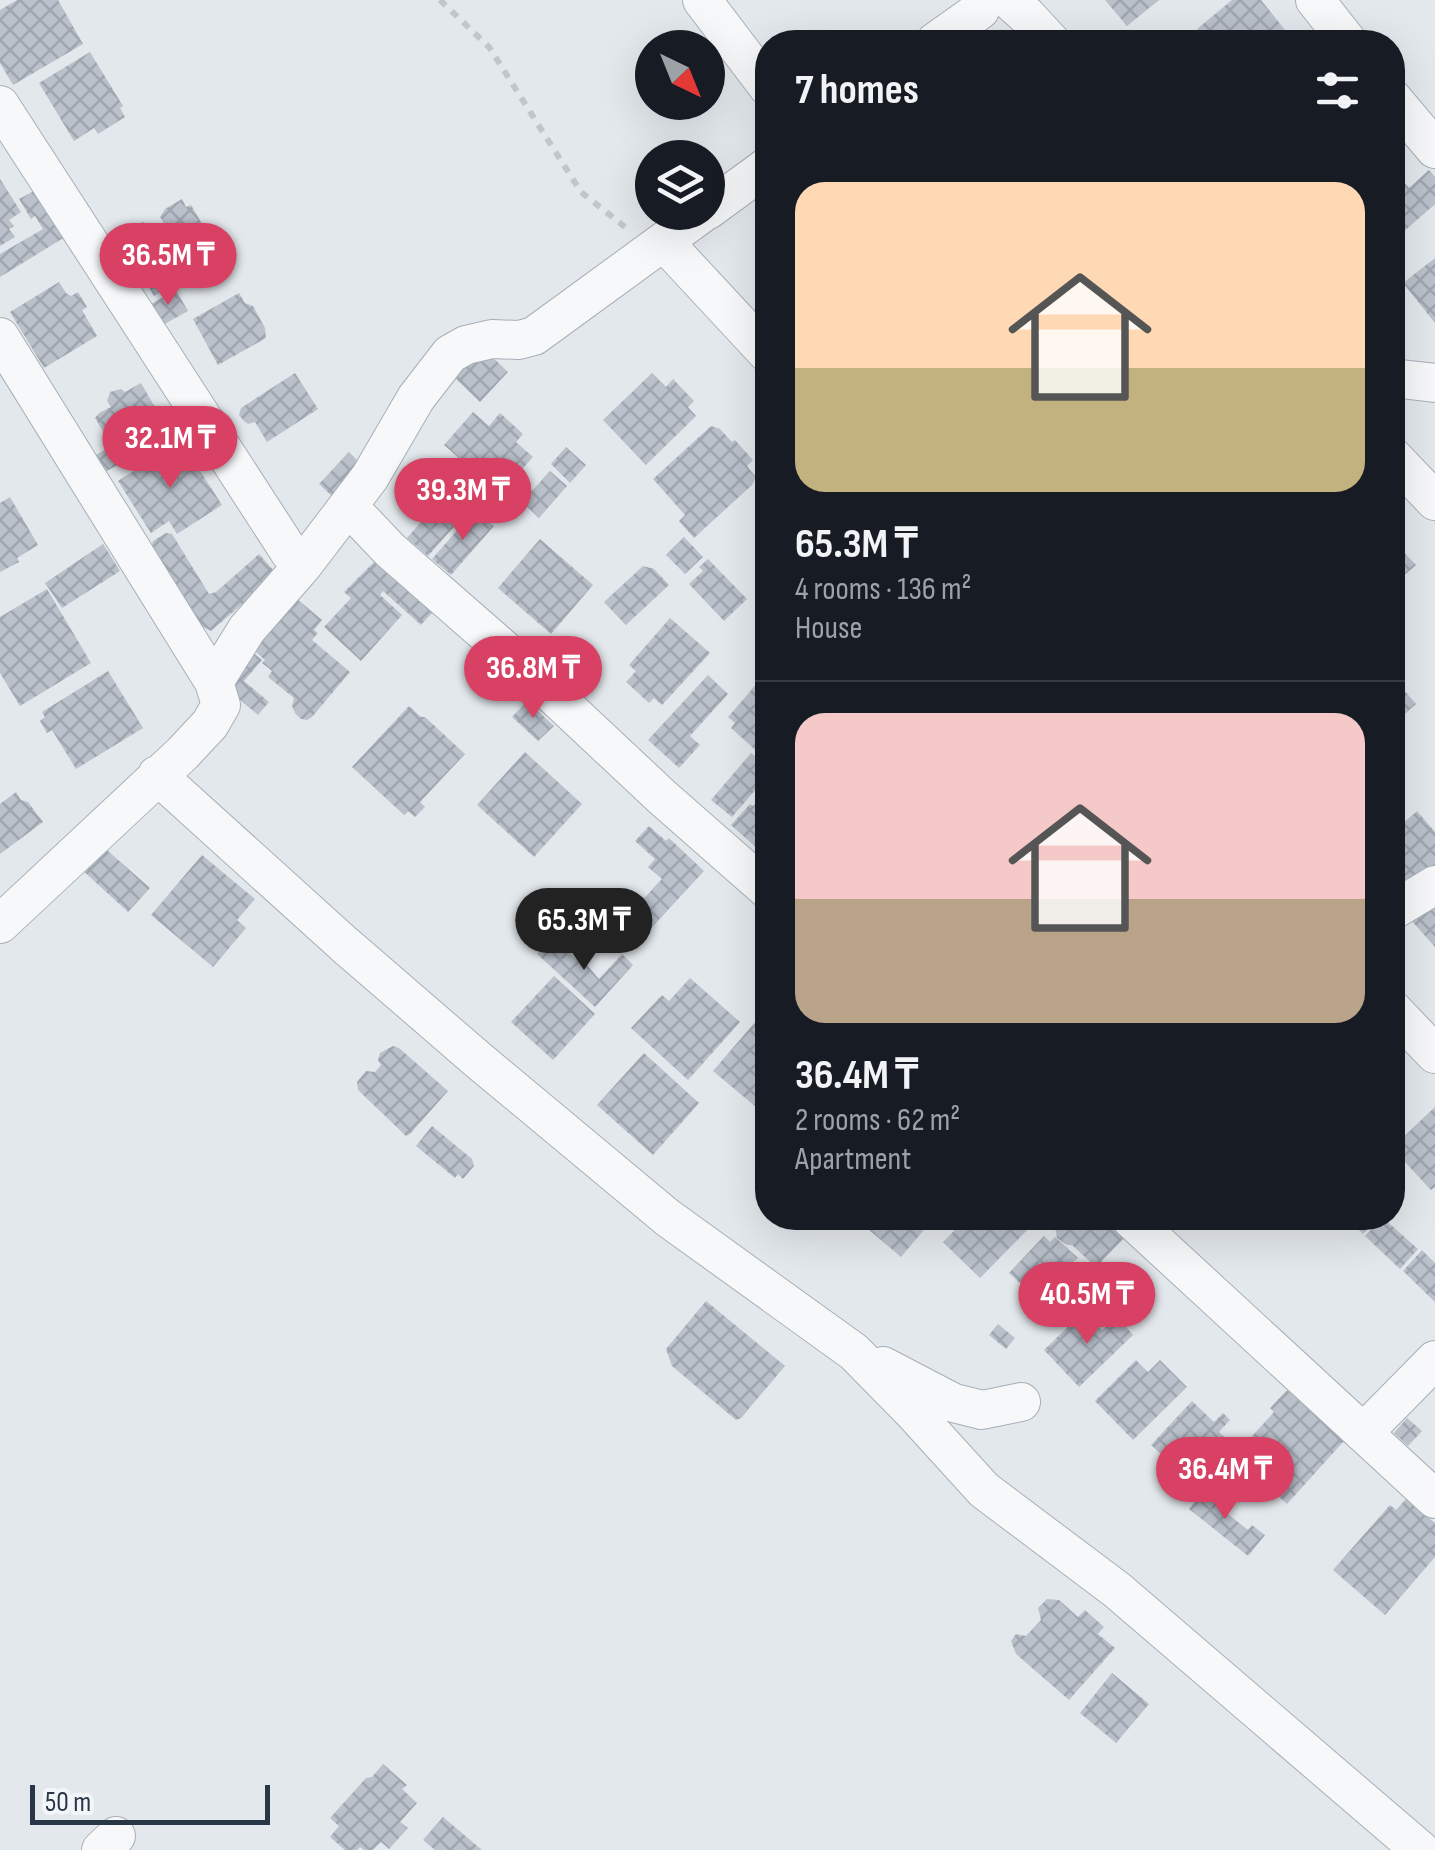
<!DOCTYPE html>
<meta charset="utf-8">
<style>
:root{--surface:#171b24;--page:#20242c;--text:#f1f3f6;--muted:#9ea1a6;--line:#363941;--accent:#d94164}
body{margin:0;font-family:"Sofia Sans Condensed",sans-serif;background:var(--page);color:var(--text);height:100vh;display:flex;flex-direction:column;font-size:38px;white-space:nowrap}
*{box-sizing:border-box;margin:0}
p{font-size:32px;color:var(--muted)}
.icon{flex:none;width:55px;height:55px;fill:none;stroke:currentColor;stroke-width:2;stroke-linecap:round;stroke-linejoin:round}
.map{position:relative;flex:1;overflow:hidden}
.sheet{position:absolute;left:755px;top:30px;width:650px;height:1200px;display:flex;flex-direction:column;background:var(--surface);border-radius:40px;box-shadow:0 10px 40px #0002}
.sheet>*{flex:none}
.needle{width:65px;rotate:137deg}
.buttons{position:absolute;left:635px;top:30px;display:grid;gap:20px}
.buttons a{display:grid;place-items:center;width:90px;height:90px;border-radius:50%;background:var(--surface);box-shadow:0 10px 40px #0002;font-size:50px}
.scale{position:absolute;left:30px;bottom:25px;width:240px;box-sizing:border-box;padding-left:10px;border:5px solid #293646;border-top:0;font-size:28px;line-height:35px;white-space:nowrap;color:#293646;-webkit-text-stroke:8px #f3f6f9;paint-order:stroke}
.price{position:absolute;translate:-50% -85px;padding:0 22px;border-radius:35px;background:var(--accent);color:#fff;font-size:32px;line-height:65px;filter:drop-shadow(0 2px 5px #0008)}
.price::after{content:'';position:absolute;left:50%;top:60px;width:30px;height:22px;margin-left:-15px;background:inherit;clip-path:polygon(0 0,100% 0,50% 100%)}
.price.active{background:#222;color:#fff}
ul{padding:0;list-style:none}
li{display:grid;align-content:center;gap:20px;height:530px;padding:0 40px}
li+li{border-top:2px solid var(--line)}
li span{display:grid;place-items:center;height:310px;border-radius:30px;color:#555}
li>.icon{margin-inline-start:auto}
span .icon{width:180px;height:180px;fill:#fffc;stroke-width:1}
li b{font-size:42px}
h2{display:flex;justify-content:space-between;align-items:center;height:120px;padding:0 40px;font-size:42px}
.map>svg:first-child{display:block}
.building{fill:url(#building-cross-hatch)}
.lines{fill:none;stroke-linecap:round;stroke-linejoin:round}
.minor-casing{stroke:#a7afb7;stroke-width:40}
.path{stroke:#c1c6cb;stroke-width:6;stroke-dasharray:8 8;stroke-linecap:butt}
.minor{stroke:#f7f8fa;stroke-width:38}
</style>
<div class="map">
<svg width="1435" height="1850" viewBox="0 0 1435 1850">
<defs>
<pattern id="building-cross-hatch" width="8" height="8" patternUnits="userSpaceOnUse" patternTransform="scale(2.5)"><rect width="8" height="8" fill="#bac1cb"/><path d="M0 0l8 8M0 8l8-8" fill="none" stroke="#a0a6b0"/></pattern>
</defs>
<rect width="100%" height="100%" fill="#e3e8ec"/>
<!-- building -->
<path class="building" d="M17,0h41l25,44 -70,41 -13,-22v-53z
M1105,0h54l-32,26z
M1232,0h29l32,40 -2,2h-83l-11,-13z
M90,52l33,54 -3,2 5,9 -27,17 -4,-6 -20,13 -35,-58z
M1392,168l17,20 20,-18 6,7v27l-34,30 -9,-11z
M0,179l21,33 -12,8 5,6 -5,3 6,8 -15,9z
M34,191l18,30 2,-2 11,18 -65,40v-23l43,-25 -8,-13 -4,3 -12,-20z
M182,199l4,8 5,-2 30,51 -67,40 -24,-42 2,-2 -6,-11 4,-13 13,-6 7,4 4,7 12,-7 -6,-9 5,-8z
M1435,258v65l-32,-40z
M59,282l7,11 5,3 7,-4 9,15 -5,3 15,26 -53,32 -34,-56z
M176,290l12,21 -27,15 -12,-21z
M239,293l6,10 8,3 12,22 1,10 -48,27 -25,-46z
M483,348l25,24 -28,30 -25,-24z
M295,373l23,36 -51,33 -12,-20 -7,2 -4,-3 -5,-6 2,-7z
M652,373l14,14 7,-8 21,22 -6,6 8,9 -50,49 -43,-45z
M141,383l26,45 -42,24 4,6 -27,16 -10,-17 20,-11 -17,-28 4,-5 12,-6 -4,-6 3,-9 11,-3 4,3z
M473,412l16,14 11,-13 23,21 -7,8 17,15 -36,40 -18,-16 -4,4 9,8 -56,63 -21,-18 56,-64 -8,-7 6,-7 -17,-15z
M711,426l9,3 12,13 3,-2 18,20 -6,6 9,11 -4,8 -58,53 -15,-17 6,-6 -32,-36z
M181,441l41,64 -45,29 -8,-13 -18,12 -33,-52z
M566,447l20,18 -16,18 -19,-19z
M349,452l15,15 -30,31 -15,-14z
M550,471l17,15 -28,32 -17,-16z
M10,497l28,48 -21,13 2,4 -19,10v-69z
M475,510l19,16 -43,49 -19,-16z
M166,533l6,1 37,60 7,-2 43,-38 15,17 1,5 -64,55 -20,-11 -42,-64 4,-15z
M684,537l19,20 -18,17 -19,-19z
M540,539l53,46 -42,49 -53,-46z
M1392,540l24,25 -16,14 -5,-5 -3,1z
M103,544l17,27 -58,37 -17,-25z
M708,559l39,40 -23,22 -35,-37 14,-13 -4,-4z
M376,560l57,52 -12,13 -38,-34 -3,4 22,20 -41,46 -37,-34 27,-29 -7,-6z
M643,566l11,3 15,16 -43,40 -22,-23z
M47,589l44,74 -71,43 -20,-33v-56z
M291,594l31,26 -8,10 4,3 -6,7 38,32 -38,45 -5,3 -6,-1 -6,-6 -3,-7 2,-8 -26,-21 4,-6 -10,-8 3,-3 -17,-15z
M670,618l40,35 -48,52 -8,-7 -5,5 -23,-21 10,-11 -7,-6z
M245,646l17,14 -18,21 25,21 -11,13 -41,-35z
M108,671l35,57 -67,41 -24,-39 -5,3 -7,-12 5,-4 -3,-5z
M768,671v77l-7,7 -30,-27 4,-5 -7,-6z
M708,675l20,19 -38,42 10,9 -21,23 -31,-28z
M1392,676l24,28 -24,21z
M527,701l27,25 -16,15 -26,-24z
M409,706l12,11h4l40,37 -45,48 5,5 -10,10 -7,-6 -4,4 -52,-48z
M525,752l57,52 -48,53 -57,-52z
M751,753l17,14v8l-36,42 -21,-17z
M768,791v67l-37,-33 19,-21 3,2z
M16,792l5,8 7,2 15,20 -43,32v-50z
M1417,811l18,21v33l-40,35 -3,-3v-64z
M649,826l17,15 3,-3 35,33 -63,68 -19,-17 40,-43 -14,-12 7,-8 -20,-18z
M100,844l50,44 -22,24 -49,-45z
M202,855l53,44 -18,21 9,8 -33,39 -62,-52z
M1435,897v50l-25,-28z
M549,941l10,10 4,-4 22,20 2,-2 12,14 23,-25 11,11 -38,42 -58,-53z
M554,976l41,38 -42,46 -42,-38z
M690,978l50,44 -52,58 -57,-52 31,-33 7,6z
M757,1020l11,10v64l-12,13 -43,-36z
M393,1046l6,2 49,43 -38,43 -4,2 -48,-46 -1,-8 9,-11 9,1 6,-7 -3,-5 2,-7z
M644,1053l55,50 -46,52 -56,-50z
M1435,1107v80l-4,3 -39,-42z
M432,1126l40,33 2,7 -11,13 -5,-5 -3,4 -39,-32z
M855,1218h64l9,7 -27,32z
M967,1218h72l-59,60 -37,-36z
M1042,1218h63l20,19 -29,30 -24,-22h-5l-10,-7 -1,-7z
M1346,1218h33l-16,16z
M1383,1218l35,31 -18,20 -35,-33z
M1044,1236l6,6 5,-5 23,21 -5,4 5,5 -34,38 -35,-32z
M1422,1250l13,13v39l-32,-31z
M706,1301l79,65 -44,52 -5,2 -64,-54 -6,-17z
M1084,1311l18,19 14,-14 17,19 -54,52 -35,-37z
M998,1324l17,14 -9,11 -17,-14z
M1136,1360l12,12 12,-12 27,27 -54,53 -38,-39z
M1287,1390l57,51 -57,63 -53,-48 40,-44 -4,-4z
M1192,1401l22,21 9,-9 7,7 -11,12 10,10 -38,40 -40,-37z
M1407,1418l15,13 -14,15 -14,-13z
M1206,1486l20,16 1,4 -3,5 24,19 4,-5 13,10 -17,21 -59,-47z
M1406,1499l29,24v34l-50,58 -52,-45 57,-65 6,5z
M1047,1599l12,1 19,17 7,-7 19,17 -6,7 17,14 -46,52 -53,-46 -5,-13 5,-7 10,2 15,-16 -3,-12z
M1112,1673l37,31 -33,39 -36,-30z
M383,1764l24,21 -5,4 15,14 -17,19 8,6 -19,21 -8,-7 -8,8h-9l-4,-3 -3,3h-12l-15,-13 9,-11 -9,-8 36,-40 6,-1z
M443,1817l39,33h-47l-12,-10z"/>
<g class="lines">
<!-- minor casing -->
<g class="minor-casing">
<path id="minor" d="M702,0l66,87
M1009,0l18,16 24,26
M1315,0l33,42
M935,42l45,-32 2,-10
M1392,98l43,51
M0,105l290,448 13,12
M708,210l60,-44
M664,242l104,112
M0,337l214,345 7,23 -11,19 -27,29 -183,171
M1392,378l43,5
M1392,456l43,45
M348,506l42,44 127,111 145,136 106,93
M214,682l33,-53 56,-64 67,-88 46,-79 34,-44 16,-9 26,-6 27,1 15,-4 170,-124
M157,775l188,170 132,114 191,159 186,134 60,61 70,77 133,100 303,260
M1392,911l43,-26
M1392,1009l43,45
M1130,1218l305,281
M883,1366l71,37 28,7 39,-8
M1363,1433l72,-73
M101,1850l15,-14"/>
</g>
<!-- path -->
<path class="path" d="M440,0l49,47 92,145 44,35"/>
<!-- minor -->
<use href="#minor" class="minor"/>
</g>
</svg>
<div class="buttons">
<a><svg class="needle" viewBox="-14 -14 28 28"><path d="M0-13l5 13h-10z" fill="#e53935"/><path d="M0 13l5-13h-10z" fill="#9ea1a6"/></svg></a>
<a><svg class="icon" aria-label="layers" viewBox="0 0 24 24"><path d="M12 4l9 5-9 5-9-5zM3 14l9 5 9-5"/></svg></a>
</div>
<div class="scale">50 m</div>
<b class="price" style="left:168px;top:308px">36.5M ₸</b>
<b class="price" style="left:170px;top:491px">32.1M ₸</b>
<b class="price" style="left:463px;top:543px">39.3M ₸</b>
<b class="price" style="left:533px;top:721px">36.8M ₸</b>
<b class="price active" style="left:584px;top:973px">65.3M ₸</b>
<b class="price" style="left:1087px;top:1347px">40.5M ₸</b>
<b class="price" style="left:1225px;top:1522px">36.4M ₸</b>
<section class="sheet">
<h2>7 homes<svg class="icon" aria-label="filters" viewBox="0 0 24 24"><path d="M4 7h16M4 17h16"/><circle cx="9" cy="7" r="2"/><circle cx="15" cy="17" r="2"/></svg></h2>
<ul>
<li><span style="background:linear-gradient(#ffd9b3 60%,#c2b280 0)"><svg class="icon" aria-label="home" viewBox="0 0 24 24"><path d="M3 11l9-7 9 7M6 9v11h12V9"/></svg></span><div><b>65.3M ₸</b><p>4 rooms · 136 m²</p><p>House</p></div></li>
<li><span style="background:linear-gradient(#f6c9c9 60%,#b9a48a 0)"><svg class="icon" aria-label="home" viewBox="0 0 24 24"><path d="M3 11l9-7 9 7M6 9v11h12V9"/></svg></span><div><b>36.4M ₸</b><p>2 rooms · 62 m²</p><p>Apartment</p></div></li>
</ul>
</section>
</div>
